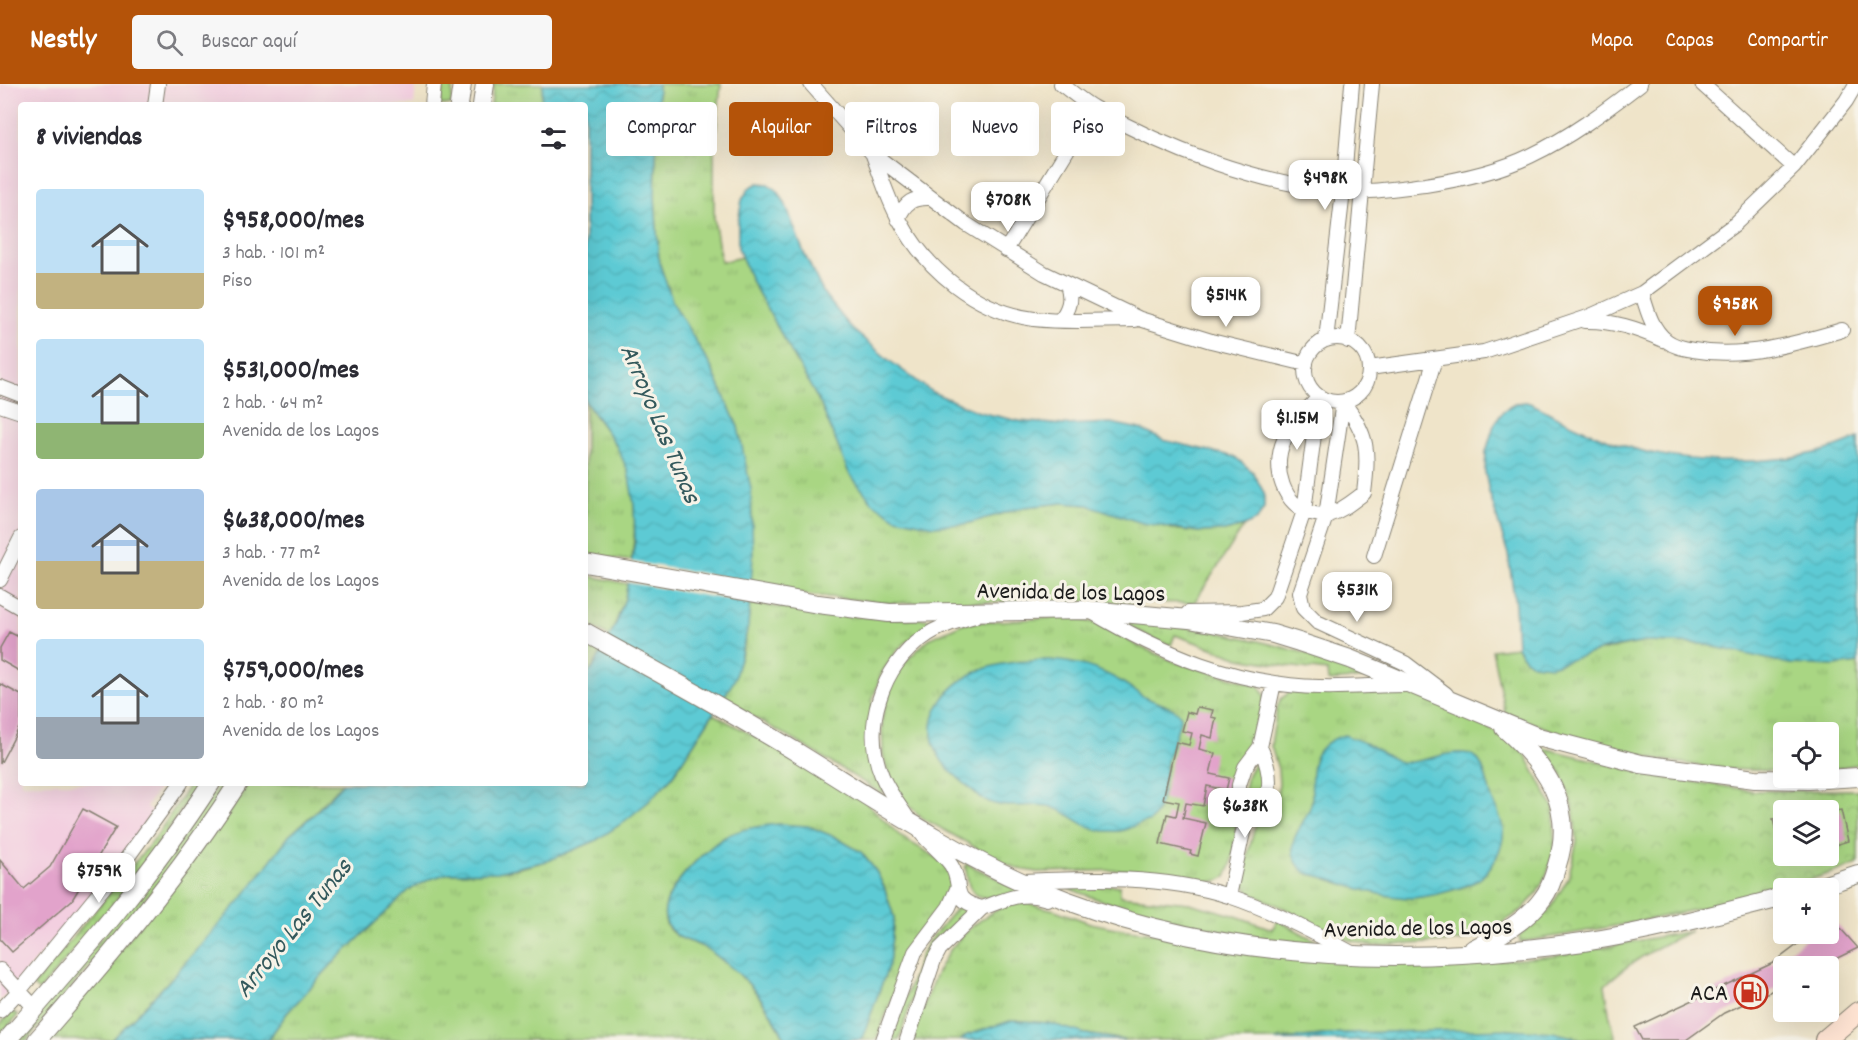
<!DOCTYPE html>
<html lang="es">
<meta charset="utf-8">
<style>
:root{--surface:#fff;--page:#f7f7f7;--text:#2b2b33;--muted:#7c7c81;--accent:#b45309}
body{margin:0;font-family:Dekko,sans-serif;background:var(--page);color:var(--text);height:100vh;display:flex;flex-direction:column;font-size:22px;white-space:nowrap}
*{box-sizing:border-box;margin:0}
p{font-size:20px;color:var(--muted)}
.icon{flex:none;width:33px;height:33px;fill:none;stroke:currentColor;stroke-width:2;stroke-linecap:round;stroke-linejoin:round}
.map{position:relative;flex:1;overflow:hidden}
.side{position:absolute;left:18px;top:18px;width:570px;height:684px;display:flex;flex-direction:column;background:var(--surface);border-radius:6px;box-shadow:0 6px 24px #0002}
.side>*{flex:none}
.banner{position:absolute;left:606px;top:18px;width:570px;height:54px;display:flex;gap:12px}
.tools{position:absolute;left:1773px;top:638px;display:grid;gap:12px}
.tools a{display:grid;place-items:center;width:66px;height:66px;border-radius:6px;background:var(--surface);box-shadow:0 6px 24px #0002;font-size:30px}
.price{position:absolute;translate:-50% -51px;padding:0 14px;border-radius:12px;background:#fff;color:#222;font-size:20px;line-height:39px;filter:drop-shadow(0 2px 3px #0008)}
.price::after{content:'';position:absolute;left:50%;top:36px;width:18px;height:14px;margin-left:-9px;background:inherit;clip-path:polygon(0 0,100% 0,50% 100%)}
.price.active{background:var(--accent);color:#fff}
ul{padding:0;list-style:none}
li{display:flex;align-items:center;gap:18px;height:150px;padding:0 18px}
li span{display:grid;place-items:center;flex:none;width:168px;height:120px;border-radius:6px;color:#555}
li>.icon{margin-inline-start:auto}
span .icon{width:72px;height:72px;fill:#fffc;stroke-width:1}
li b{font-size:26px}
h2{display:flex;justify-content:space-between;align-items:center;height:72px;padding:0 18px;font-size:26px}
.chip{padding:0 21px;border-radius:6px;background:var(--surface);box-shadow:0 6px 24px #0002;font-size:21px;line-height:54px}
.chip.active{background:var(--accent);color:#fff}
header{display:flex;align-items:center;gap:36px;box-sizing:border-box;height:84px;padding:0 30px;background:var(--accent);color:#fff}
header strong{font-size:28px}
nav{display:flex;gap:33px;margin-inline-start:auto;font-size:21px}
.search{width:420px;height:54px;background:var(--page);display:flex;align-items:center;gap:15px;box-sizing:border-box;padding:0 21px;border-radius:6px;color:var(--muted);font-size:22px}
.map>svg:first-child{display:block}
.built{fill:#f3cfe0}
.grass{fill:url(#grass-tufts);stroke:#627950;stroke-width:1.5}
.park{fill:url(#park-crowns);stroke:#627950;stroke-width:1.5;fill-rule:evenodd}
.water{fill:url(#water-waves);stroke:#3c7378;stroke-width:1.5}
.pier{fill:#efe4c9}
.building{fill:#e2a3cb}
.lines{fill:none;stroke-linecap:round;stroke-linejoin:round}
.minor-casing{stroke:#868072;stroke-width:16}
.tertiary-casing{stroke:#868072;stroke-width:20}
.secondary-casing{stroke:#868072;stroke-width:22}
.minor{stroke:#fff;stroke-width:14}
.tertiary{stroke:#fff;stroke-width:18}
.secondary{stroke:#fee3d2;stroke-width:20}
.labels{text-anchor:middle;stroke-width:6;stroke-linejoin:round;paint-order:stroke}
.street-label{font-size:24px;fill:#1c1c1c;stroke:#f7f3e8}
.poi-label{font-size:24px;fill:#1c1c1c;stroke:#f7f3e8;text-anchor:end}
.water-label{font-size:26px;font-style:italic;fill:#33595c;stroke:#f7f3e8}
</style>
<header>
<strong>Nestly</strong>
<div class="search"><svg class="icon" aria-label="search" viewBox="0 0 24 24"><circle cx="10" cy="10" r="6"/><path d="M15 15l6 6"/></svg>Buscar aquí</div>
<nav><a>Mapa</a><a>Capas</a><a>Compartir</a></nav>
</header>
<div class="map">
<svg width="1858" height="956" viewBox="0 0 1858 956">
<defs>
<pattern id="grass-tufts" width="24" height="20" patternUnits="userSpaceOnUse" patternTransform="scale(1.5)"><rect width="24" height="20" fill="#a9d683"/><path d="M3 7l-1-3M5 7V3M7 7l1-3M15 17l-1-3M17 17v-4M19 17l1-3" fill="none" stroke="#91b771"/></pattern>
<pattern id="park-crowns" width="20" height="18" patternUnits="userSpaceOnUse" patternTransform="scale(1.5)"><rect width="20" height="18" fill="#a9d683"/><path d="M2 6a3 3 0 1 1 6 0M12 15a3 3 0 1 1 6 0" fill="none" stroke="#91b771"/></pattern>
<pattern id="water-waves" width="16" height="10" patternUnits="userSpaceOnUse" patternTransform="scale(1.5)"><rect width="16" height="10" fill="#5dcad4"/><path d="M0 5q4-4 8 0t8 0" fill="none" stroke="#50adb5"/></pattern>
</defs>
<rect width="100%" height="100%" fill="#f7f3e8"/>
<filter id="ink" filterUnits="userSpaceOnUse"><feTurbulence type="fractalNoise" baseFrequency=".0167" numOctaves="2"/><feDisplacementMap in="SourceGraphic" scale="12" xChannelSelector="R" yChannelSelector="G"/><feConvolveMatrix kernelMatrix="1 2 1 2 8 2 1 2 1" color-interpolation-filters="sRGB"/></filter>
<filter id="wash" filterUnits="userSpaceOnUse"><feTurbulence type="fractalNoise" baseFrequency=".008" numOctaves="4" result="noise"/><feDisplacementMap in="SourceGraphic" scale="24" xChannelSelector="R" yChannelSelector="G"/><feGaussianBlur stdDeviation="1.35" result="paint"/><feColorMatrix in="noise" values="0 0 0 0 0 0 0 0 0 0 0 0 0 0 0 0 0 1.4 0 .05"/><feComposite in="paint" operator="in"/></filter>
<g filter="url(#wash)">
<rect width="100%" height="100%" fill="#efe4c9"/>
<!-- built -->
<path class="built" d="M0,0h416l-2,21h-393v678h141l-16,24 9,7 -60,77 -95,110z"/>
<!-- grass -->
<path class="grass" d="M443,0h10l-2,21h-11z
M494,0h49l-2,21h-50z
M658,0h63l-7,67v67l7,44 21,-5 9,23 70,125 28,68 117,51 59,-17 38,-4 25,2 84,24 27,3 25,-1 20,-5 -50,77 -120,-2 -183,2 -104,-10 1,-5 -37,-7 -13,-154 -27,-60 -38,-64 -14,-41 -4,-65z
M585,317c9,15 20,27 30,42 21,33 23,80 16,118l-27,-4 -19,2z
M585,491l43,9 -3,14 -15,39 -25,-14z
M750,519l81,12 108,5 -2,3 -15,6 -25,21 -16,24 -9,27 12,91 -3,1 -80,-49 -79,-45c18,-29 26,-62 28,-96z
M1068,533l31,7 39,22 37,16 83,23 7,11 -8,39 -7,17 -15,48 1,38 -5,27 -5,12 -6,3 -10,2 -35,-7 -46,-5 -91,2 -19,-3 -19,-8 -76,-42 -16,-14 -13,-15 -8,-19 -4,-18 -1,-33 4,-20 7,-19 11,-18 25,-24 35,-16z
M1120,537c22,2 43,3 64,6 67,9 132,28 196,50l-52,4 -1,-10 -41,-5 -46,-8 -65,-23 -4,10 -17,-6z
M1646,558l56,2 132,22 24,-3v101l-29,6 -1,-38h-44l-1,39 -63,-2 -57,-9 -79,-18 -79,-29 -13,-63 25,-3 7,11 8,6z
M585,560l16,8 -8,16 -8,9z
M1291,607h117l25,8 69,36 22,17 30,57 1,38 -7,24 -11,22 -16,18 -38,24 -21,6 -90,5 -30,-8 -56,-29 -37,-16 -7,-12 1,-10 12,-44 21,-28 3,-15 -1,-15 -7,-23 1,-8 6,-33 3,-6z
M713,630l75,40 76,46 37,37 43,25 8,15 -3,20 -37,48 -36,95h-17l4,-5 26,-71 5,-47 -10,-30 -8,-16 -15,-19 -26,-15 -129,14c-16,16 -46,44 -41,69 4,19 26,20 40,28 37,21 62,55 81,92h-518l19,-27 47,-51 75,-72 21,-11 19,-6 48,-1 23,-4 27,-7 48,-20 53,-39 24,-25z
M1256,678h4l4,5 -3,30 -12,15c-6,-20 -7,-33 7,-50z
M191,699h7l-36,56 -38,52 -85,100 -6,-5 122,-148z
M220,699h11l-61,86 -143,171h-11l147,-176z
M248,699h95l-29,30 -25,23 -45,61 -75,84 -57,59h-64l184,-231z
M967,780l55,26c-17,4 -44,18 -53,-5 -2,-6 -2,-13 -4,-19z
M1102,800l18,2v10l69,7 44,12 39,14 6,-9 45,25c-56,-5 -109,-15 -163,-28 -33,-8 -65,-17 -96,-31z
M1017,817l38,9 35,13 36,7 293,32h70l66,-6 136,-25c-31,14 -61,30 -86,54l4,28 7,27 -274,-7 -69,7h-149l-38,-6 -119,1 -6,5h-48c20,-66 34,-112 104,-139z
M960,820l10,7c-13,11 -27,22 -36,37 -16,26 -25,63 -35,92h-9l30,-83 8,-15z
M12,927l6,4 -18,21v-12z"/>
<!-- park -->
<path class="park" d="M1539,663l127,31 90,13 102,-1v74c-111,38 -222,60 -338,78l-1,-6 30,-26 19,-31 9,-38 -4,-34 -12,-35zM1784,726h44v45h-44z"/>
<!-- water -->
<path class="water" d="M543,0h115l-3,113 4,65 14,41 38,64 27,60 13,62 2,67 -5,71 -14,54 -62,96 -24,25 -27,22 -26,17 -48,20 -50,11 -48,1 -19,6 -21,11 -75,72 -47,51 -19,27h-156l57,-59 74,-84 46,-61 26,-23 28,-30h242v-106l8,-9 23,-44 9,-26 10,-57 -1,-36 -6,-34 -12,-26 -31,-44v-296h-44z
M758,99l10,1 10,7 7,12 19,50 20,41 28,35 38,32 42,31 47,20 40,9 45,4 47,-2 29,6 23,11 72,17 18,15 11,21v15l-7,12 -13,6 -20,5 -25,1 -57,-9 -54,-18 -25,-2 -38,4 -59,17 -32,2 -38,-8 -24,-16 -23,-29 -28,-68 -70,-125 -13,-32v-26l4,-22 7,-12z
M1526,318c11,3 20,9 29,14 21,10 42,20 64,28 64,23 177,25 239,-6v225l-24,3 -45,-2 -87,-20 -56,-2 -41,7 -54,17 -19,-2 -8,-6 -7,-11 -2,-43 -7,-50 -19,-62 -4,-20 1,-20 8,-27 9,-14 13,-8z
M1048,576c25,1 50,8 72,21 9,5 16,11 24,16 12,6 29,8 37,19 -3,15 -9,28 -13,42 -6,21 -2,48 -19,64 -11,0 -15,5 -25,8 -5,2 -13,1 -18,1 -22,0 -37,-21 -58,-25 -21,-3 -43,5 -63,-6 -8,-4 -15,-12 -21,-17 -9,-8 -20,-16 -25,-27 -20,-34 5,-69 37,-84 22,-10 48,-11 72,-12z
M1344,651c8,3 17,6 25,10 11,5 21,15 32,17 21,4 64,-22 78,-1 8,12 9,29 15,43 12,22 13,37 -1,59 -4,6 -9,13 -15,17 -13,8 -42,15 -57,17 -27,5 -75,-12 -102,-21 -4,-1 -9,-1 -13,-3 -4,-3 -9,-9 -11,-14 -11,-23 19,-42 17,-64 -2,-30 0,-50 32,-60z
M778,740l30,2 27,11 26,15 15,19 8,16 10,30 -5,47 -26,72 -4,4h-73c-15,-29 -32,-56 -59,-76 -7,-5 -14,-12 -22,-16 -14,-8 -30,-8 -38,-24 -14,-26 38,-75 58,-87 16,-9 36,-11 53,-13z
M1013,936l36,3 37,11 38,6h-163l6,-5z
M1511,945l42,3 31,8h-311l69,-7z"/>
<!-- pier -->
<path class="pier" d="M628,477l126,21 -1,22 -128,-22z"/>
<g id="blocks">
<!-- building -->
<path class="building" d="M9,548l12,6v34l-21,-12v-12z
M0,600l21,11v29l-21,40z
M1197,623l16,3 -2,7 5,1 -4,20 -10,-3 -3,14 16,4 -5,21 19,4 -3,12 -19,-4 -4,20 -17,-3 -3,15 23,5 -8,33 -8,-2 1,-3 -31,-7 7,-30 9,2 3,-14 -16,-3 13,-57 13,3 3,-12 -10,-2 5,-19 8,2z
M83,725l33,18 -44,73 -60,52 -12,-13v-79l24,29 26,-22z
M1841,726l7,31 -20,6v-35z
M1784,734v37l17,1 -18,5 -10,-42z
M1832,835l26,29 -37,18h-37v19l-60,28 -38,27h-44l-7,-13 138,-64 40,-30h15v-12z"/>
</g>
</g>
<g filter="url(#ink)">
<use href="#blocks" fill-opacity="0" stroke="#868072" stroke-width="1.5"/>
<g class="lines">
<!-- minor casing -->
<g class="minor-casing">
<path id="minor" d="M811,0l61,69 94,71 78,49 96,46 71,22 95,23
M1061,0c11,8 21,17 33,24 71,41 167,77 249,83 27,2 55,-3 82,-6 33,-5 74,-14 105,-29 40,-19 75,-45 110,-72
M1702,0l92,83
M155,21l3,-21
M432,21l2,-21
M873,71c8,21 15,45 26,64 27,51 77,92 135,100 33,4 68,1 101,1
M898,135c7,-17 15,-22 33,-21
M1006,166l87,-142
M1642,209c5,17 10,37 25,48 8,6 16,7 26,9 51,9 101,-6 149,-20
M1060,236c9,-11 12,-21 7,-36
M1584,237c28,-1 54,8 79,19
M1305 286a32 32 0 1 1 64 0a32 32 0 1 1-64 0Z
M1326,256l17,-149 9,-107
M1348,257l24,-257
M1369,284l115,-16 104,-35 54,-24 93,-69 59,-57 52,-66 10,-17
M0,303l21,8
M1319,313c-11,13 -29,26 -35,43 -12,28 -2,67 31,74 4,0 9,2 13,1 14,-4 25,-14 36,-22 5,-41 5,-58 -21,-91
M1343,318l-17,114 -26,77 3,15 14,14 88,41 41,31
M0,321l21,7
M1374,472l61,-197
M0,496l21,-42
M0,512l21,12
M1090,527c71,42 146,74 229,76 29,1 59,-2 88,-2
M1188,529l54,-1 21,-3 12,-12 29,-86 15,-114
M1260,663c14,30 14,56 -15,76l-6,-25v-13l6,-18 15,-20 14,-64
M908,735c-9,-14 -20,-28 -26,-43 -21,-49 0,-110 42,-139 15,-11 34,-16 51,-21
M921,749c9,11 22,21 30,32 14,22 -4,34 31,43 23,-8 41,-18 65,-9
M1023,797c70,-3 138,-6 206,15 42,14 82,35 121,56
M1229,812l16,-73
M0,886l35,38
M0,927l19,-20 103,-126 59,-82
M883,956l32,-88 34,-45 8,-18
M907,956l27,-80 6,-11 42,-41"/>
</g>
<!-- tertiary casing -->
<g class="tertiary-casing">
<path id="tertiary" d="M459,21l3,-21
M482,21l3,-21
M585,479l233,41 71,9 199,-3 101,9 84,15 26,8 51,17 188,78 103,27 114,15 54,1 49,-3
M585,548c71,39 143,78 213,121 78,48 155,100 240,136 172,72 363,79 545,53 67,-10 135,-28 201,-45
M1816,804l42,-14
M1473,865c25,-13 53,-27 70,-51 7,-9 11,-22 14,-33 19,-58 -11,-100 -53,-137
M7,956c72,-82 145,-165 204,-257
M37,956c72,-82 142,-165 201,-257"/>
</g>
<!-- secondary casing -->
<g class="secondary-casing">
<path id="secondary" d="M1825,956l33,-28"/>
</g>
<!-- minor -->
<use href="#minor" class="minor"/>
<!-- tertiary -->
<use href="#tertiary" class="tertiary"/>
<!-- secondary -->
<use href="#secondary" class="secondary"/>
</g>
</g>
<!-- icons -->
<defs>
<g id="fuel-ring" transform="scale(1.725)"><circle r="9.5" fill="#f7f3e8" stroke="#c8321e" stroke-width="1.5"/><path d="M-5.5-6h7V0h2V4h1.3V-2.5L3-4.5l.8-.8L6-3V5H2.5V1h-1V6h-7ZM-4.2-4.7v3.2H.2V-4.7Z" fill="#c8321e"/></g>
</defs>
<g fill-rule="evenodd">
<use href="#fuel-ring" x="1751" y="908"/>
</g>
<g class="labels">
<!-- street labels -->
<g class="street-label">
<text transform="translate(1071 507) rotate(1)" y="8">Avenida de los Lagos</text>
<text transform="translate(1418 843) rotate(-1)" y="8">Avenida de los Lagos</text>
</g>
<!-- poi labels -->
<g class="poi-label">
<text x="1728" y="916">ACA</text>
</g>
<!-- water labels -->
<g class="water-label">
<text transform="translate(662 339) rotate(67)" y="9">Arroyo Las Tunas</text>
<text transform="translate(292 843) rotate(-51)" y="9">Arroyo Las Tunas</text>
</g>
</g>
</svg>
<div class="tools">
<a><svg class="icon" aria-label="locate" viewBox="0 0 24 24"><circle cx="12" cy="12" r="6"/><path d="M12 2v4M12 18v4M2 12h4M18 12h4"/></svg></a>
<a><svg class="icon" aria-label="layers" viewBox="0 0 24 24"><path d="M12 4l9 5-9 5-9-5zM3 14l9 5 9-5"/></svg></a>
<a>+</a>
<a>−</a>
</div>
<b class="price" style="left:1325px;top:127px">$498K</b>
<b class="price" style="left:1008px;top:149px">$708K</b>
<b class="price" style="left:1226px;top:244px">$514K</b>
<b class="price active" style="left:1735px;top:253px">$958K</b>
<b class="price" style="left:1297px;top:367px">$1.15M</b>
<b class="price" style="left:1357px;top:539px">$531K</b>
<b class="price" style="left:1245px;top:755px">$638K</b>
<b class="price" style="left:99px;top:820px">$759K</b>
<div class="banner">
<a class="chip">Comprar</a>
<a class="chip active">Alquilar</a>
<a class="chip">Filtros</a>
<a class="chip">Nuevo</a>
<a class="chip">Piso</a>
</div>
<section class="side">
<h2>8 viviendas<svg class="icon" aria-label="filters" viewBox="0 0 24 24"><path d="M4 7h16M4 17h16"/><circle cx="9" cy="7" r="2"/><circle cx="15" cy="17" r="2"/></svg></h2>
<ul>
<li><span style="background:linear-gradient(#bfe0f5 70%,#c2b280 0)"><svg class="icon" aria-label="home" viewBox="0 0 24 24"><path d="M3 11l9-7 9 7M6 9v11h12V9"/></svg></span><div><b>$958,000/mes</b><p>3 hab. · 101 m²</p><p>Piso</p></div></li>
<li><span style="background:linear-gradient(#bfe0f5 70%,#8fb573 0)"><svg class="icon" aria-label="home" viewBox="0 0 24 24"><path d="M3 11l9-7 9 7M6 9v11h12V9"/></svg></span><div><b>$531,000/mes</b><p>2 hab. · 64 m²</p><p>Avenida de los Lagos</p></div></li>
<li><span style="background:linear-gradient(#a9c7e8 60%,#c2b280 0)"><svg class="icon" aria-label="home" viewBox="0 0 24 24"><path d="M3 11l9-7 9 7M6 9v11h12V9"/></svg></span><div><b>$638,000/mes</b><p>3 hab. · 77 m²</p><p>Avenida de los Lagos</p></div></li>
<li><span style="background:linear-gradient(#bfe0f5 65%,#9aa5b1 0)"><svg class="icon" aria-label="home" viewBox="0 0 24 24"><path d="M3 11l9-7 9 7M6 9v11h12V9"/></svg></span><div><b>$759,000/mes</b><p>2 hab. · 80 m²</p><p>Avenida de los Lagos</p></div></li>
</ul>
</section>
</div>
